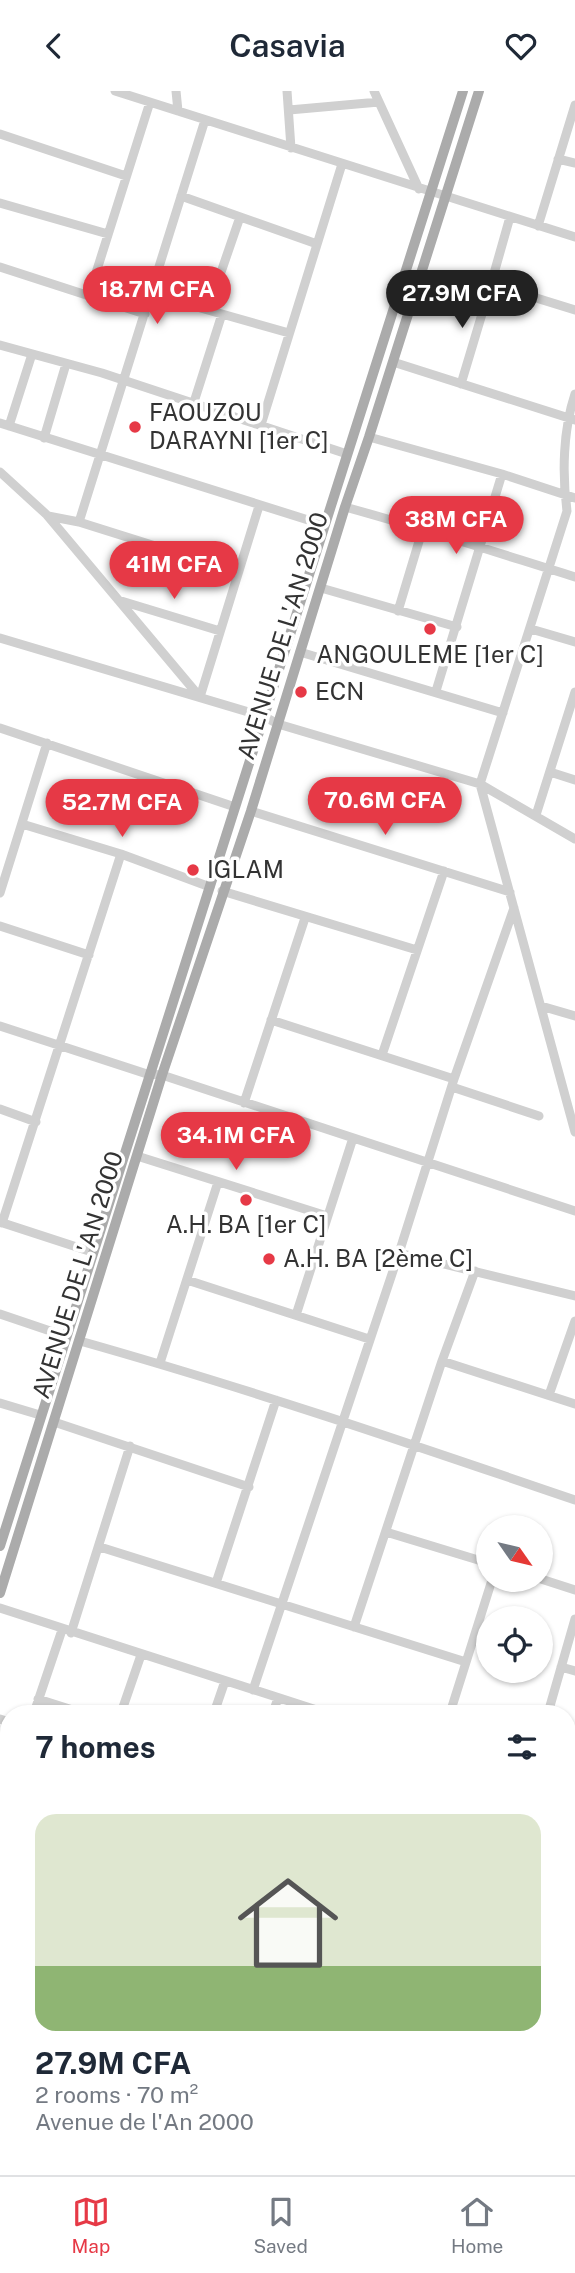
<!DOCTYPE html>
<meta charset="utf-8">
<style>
:root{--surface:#fff;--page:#f2f2f3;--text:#1f2937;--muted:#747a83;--line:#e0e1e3;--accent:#e63946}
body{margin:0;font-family:"Public Sans",sans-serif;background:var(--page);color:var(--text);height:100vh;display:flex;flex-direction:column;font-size:26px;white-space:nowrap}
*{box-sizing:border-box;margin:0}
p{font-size:23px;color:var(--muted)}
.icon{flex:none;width:38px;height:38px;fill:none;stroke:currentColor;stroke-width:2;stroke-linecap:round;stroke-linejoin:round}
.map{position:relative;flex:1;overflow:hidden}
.panel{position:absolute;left:0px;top:1614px;width:576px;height:471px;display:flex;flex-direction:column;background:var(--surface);border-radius:28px 28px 0 0;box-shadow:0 2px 5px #0004}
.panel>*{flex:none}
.needle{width:46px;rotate:124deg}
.tools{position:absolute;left:476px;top:1424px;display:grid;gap:14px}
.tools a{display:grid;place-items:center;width:77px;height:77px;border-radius:50%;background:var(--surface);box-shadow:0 2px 5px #0004;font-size:35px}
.price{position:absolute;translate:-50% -60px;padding:0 16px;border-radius:24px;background:var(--accent);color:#fff;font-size:23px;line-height:46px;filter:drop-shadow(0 2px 4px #0008)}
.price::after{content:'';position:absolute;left:50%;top:42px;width:21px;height:16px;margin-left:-10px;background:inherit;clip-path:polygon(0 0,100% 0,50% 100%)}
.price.on{background:#222;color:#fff}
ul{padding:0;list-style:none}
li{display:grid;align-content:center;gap:14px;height:371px;padding:0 35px}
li+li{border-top:2px solid var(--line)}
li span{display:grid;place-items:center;height:217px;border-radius:21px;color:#555}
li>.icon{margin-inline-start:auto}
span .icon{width:126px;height:126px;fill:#fffc;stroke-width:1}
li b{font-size:30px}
h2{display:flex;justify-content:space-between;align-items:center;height:84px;padding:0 35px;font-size:30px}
header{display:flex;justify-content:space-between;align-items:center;height:91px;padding:0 35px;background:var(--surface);font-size:32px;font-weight:600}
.menu{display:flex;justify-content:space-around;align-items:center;height:98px;border-top:2px solid var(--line);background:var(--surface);font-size:19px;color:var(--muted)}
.menu a{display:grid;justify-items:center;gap:4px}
.menu .on{color:var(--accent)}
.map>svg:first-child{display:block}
.green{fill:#e6ecdf}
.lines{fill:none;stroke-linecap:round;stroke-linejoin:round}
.minor{stroke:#d0d0d0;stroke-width:9}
.major{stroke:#ababab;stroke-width:10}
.poi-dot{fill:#e63946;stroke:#fff;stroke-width:2.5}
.labels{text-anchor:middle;stroke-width:7;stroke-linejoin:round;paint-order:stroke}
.poi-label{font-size:24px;fill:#333;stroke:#fff;text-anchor:start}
.street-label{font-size:24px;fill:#333;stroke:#fff}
</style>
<header><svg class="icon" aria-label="back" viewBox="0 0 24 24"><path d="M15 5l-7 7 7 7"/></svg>Casavia<svg class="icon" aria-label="heart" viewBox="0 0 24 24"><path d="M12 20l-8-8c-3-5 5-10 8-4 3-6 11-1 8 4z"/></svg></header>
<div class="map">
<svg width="575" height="2084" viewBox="0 0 575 2084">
<rect width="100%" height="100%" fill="#fff"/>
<!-- green -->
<path class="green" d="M5,2025l4,1v50h117l-2,8h-124v-44z"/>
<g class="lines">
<!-- minor -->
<path class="minor" d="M115,0l460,146
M176,0l2,20
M287,0l4,57
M374,0l45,98
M289,19l90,-8
M0,43l126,42
M558,68l17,4
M181,105l136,48
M0,112l108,31
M510,126l-19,67 84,26
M538,135l37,-121
M0,176l145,47
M151,203l138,39
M89,204l61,-193
M208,219l32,-93
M0,254l102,28 245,81
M393,271l182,58
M461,293l30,-100
M575,303c-12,36 -13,80 -8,117l-87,273 95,348
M194,311l28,-88
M0,332l324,102
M261,334l81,-261
M9,335l23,-72
M369,346l133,37 73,24
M44,347l22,-74
M0,381l47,43 152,181
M345,416c77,21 153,46 230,70
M48,425l31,6 159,50
M79,431l126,-402
M321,497l136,39
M118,509l102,31
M398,520l25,-83
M531,538l44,13
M0,547l265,79 13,7 202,60 95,55
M300,561l203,61
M436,600l66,-217
M200,606l59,-191
M0,637l235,79
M550,681l25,8
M251,720l259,81
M536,724l39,-123
M22,733l99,30 89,33
M222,800l195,59
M0,802l47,-150
M0,835l89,29
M541,915l34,10
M271,929l183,59
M0,935l147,48 15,1 413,136
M382,964l62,-184
M452,996l87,29
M244,1012l61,-185
M0,1018l36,13
M137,1065l190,60
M0,1131l92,30
M2,1132l119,-369
M399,1162l176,43
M187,1189l182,59
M0,1223l65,22
M296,1224l57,-177
M80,1250c167,47 331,103 495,159
M442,1270l133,43
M160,1272l58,-181
M549,1304l26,-74
M0,1312l40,12
M54,1331l195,65
M386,1441l102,31
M100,1456l366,115
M541,1488l34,11
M216,1492l60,-183
M0,1517l326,105
M354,1536l88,-266 33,-90
M71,1542l59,-187
M561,1576l14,4
M253,1599l146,-437 55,-174 60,-171
M38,1608l44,14
M34,1622l28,-83
M121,1622l20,-58
M214,1622l11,-32
M273,1622l5,-15
M450,1622l42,-133
M548,1622l27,-94
M0,1628l9,3
M567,1657l8,2
M0,1708l9,3
M567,1738l8,2
M0,1811l9,-31
M0,1816l9,3
M567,1816l8,2
M567,1894l8,3
M567,1973l8,2
M0,2008l9,-28
M0,2017l9,3
M194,2076l26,8
M132,2084l3,-8
M296,2084l2,-8
M412,2084l3,-8
M567,2084l8,-27"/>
<!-- major -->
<path class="major" d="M0,1455c150,-486 313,-969 463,-1455
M0,1502l162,-518 89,-264 94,-304 24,-70 110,-346
M0,1898l9,3
M560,2076l15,4"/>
</g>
<!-- markers -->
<g class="poi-dot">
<circle cx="135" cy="336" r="7"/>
<circle cx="430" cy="538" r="7"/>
<circle cx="301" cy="601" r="7"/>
<circle cx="193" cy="779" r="7"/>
<circle cx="246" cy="1109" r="7"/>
<circle cx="269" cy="1168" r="7"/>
</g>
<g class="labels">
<!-- poi labels -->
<g class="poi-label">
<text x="149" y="330">FAOUZOU<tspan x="149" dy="28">DARAYNI [1er C]</tspan></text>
<text x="430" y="572" text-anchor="middle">ANGOULEME [1er C]</text>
<text x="315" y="609">ECN</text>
<text x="207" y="787">IGLAM</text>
<text x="246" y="1142" text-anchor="middle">A.H. BA [1er C]</text>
<text x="283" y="1176">A.H. BA [2ème C]</text>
</g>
<!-- street labels -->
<g class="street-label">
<text transform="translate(283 545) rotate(-73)" y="8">AVENUE DE L'AN 2000</text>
<text transform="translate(78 1184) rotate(-73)" y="8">AVENUE DE L'AN 2000</text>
</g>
</g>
</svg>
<div class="tools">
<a><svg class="needle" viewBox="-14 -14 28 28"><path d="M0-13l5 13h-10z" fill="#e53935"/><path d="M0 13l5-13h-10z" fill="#747a83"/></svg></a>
<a><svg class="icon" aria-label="locate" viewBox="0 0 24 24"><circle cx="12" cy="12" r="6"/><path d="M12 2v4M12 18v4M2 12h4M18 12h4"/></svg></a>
</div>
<b class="price" style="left:157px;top:235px">18.7M CFA</b>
<b class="price on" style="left:462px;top:239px">27.9M CFA</b>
<b class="price" style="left:456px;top:465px">38M CFA</b>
<b class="price" style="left:174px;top:510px">41M CFA</b>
<b class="price" style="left:385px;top:746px">70.6M CFA</b>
<b class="price" style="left:122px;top:748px">52.7M CFA</b>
<b class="price" style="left:236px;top:1081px">34.1M CFA</b>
<section class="panel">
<h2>7 homes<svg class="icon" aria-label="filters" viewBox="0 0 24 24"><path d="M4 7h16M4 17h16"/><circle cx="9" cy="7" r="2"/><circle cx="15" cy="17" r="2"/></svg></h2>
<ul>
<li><span style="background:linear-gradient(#dfe7d0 70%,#8fb573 0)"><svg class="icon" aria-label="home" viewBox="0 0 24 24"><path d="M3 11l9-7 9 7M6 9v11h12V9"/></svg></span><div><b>27.9M CFA</b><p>2 rooms · 70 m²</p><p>Avenue de l'An 2000</p></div></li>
</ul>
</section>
</div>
<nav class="menu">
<a class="on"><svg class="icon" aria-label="map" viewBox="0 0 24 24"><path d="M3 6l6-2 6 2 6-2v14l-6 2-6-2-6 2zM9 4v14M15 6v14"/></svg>Map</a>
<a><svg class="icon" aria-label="saved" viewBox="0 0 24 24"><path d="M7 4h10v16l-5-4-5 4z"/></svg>Saved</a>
<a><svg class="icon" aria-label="home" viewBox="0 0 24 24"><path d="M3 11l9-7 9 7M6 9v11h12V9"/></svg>Home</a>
</nav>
